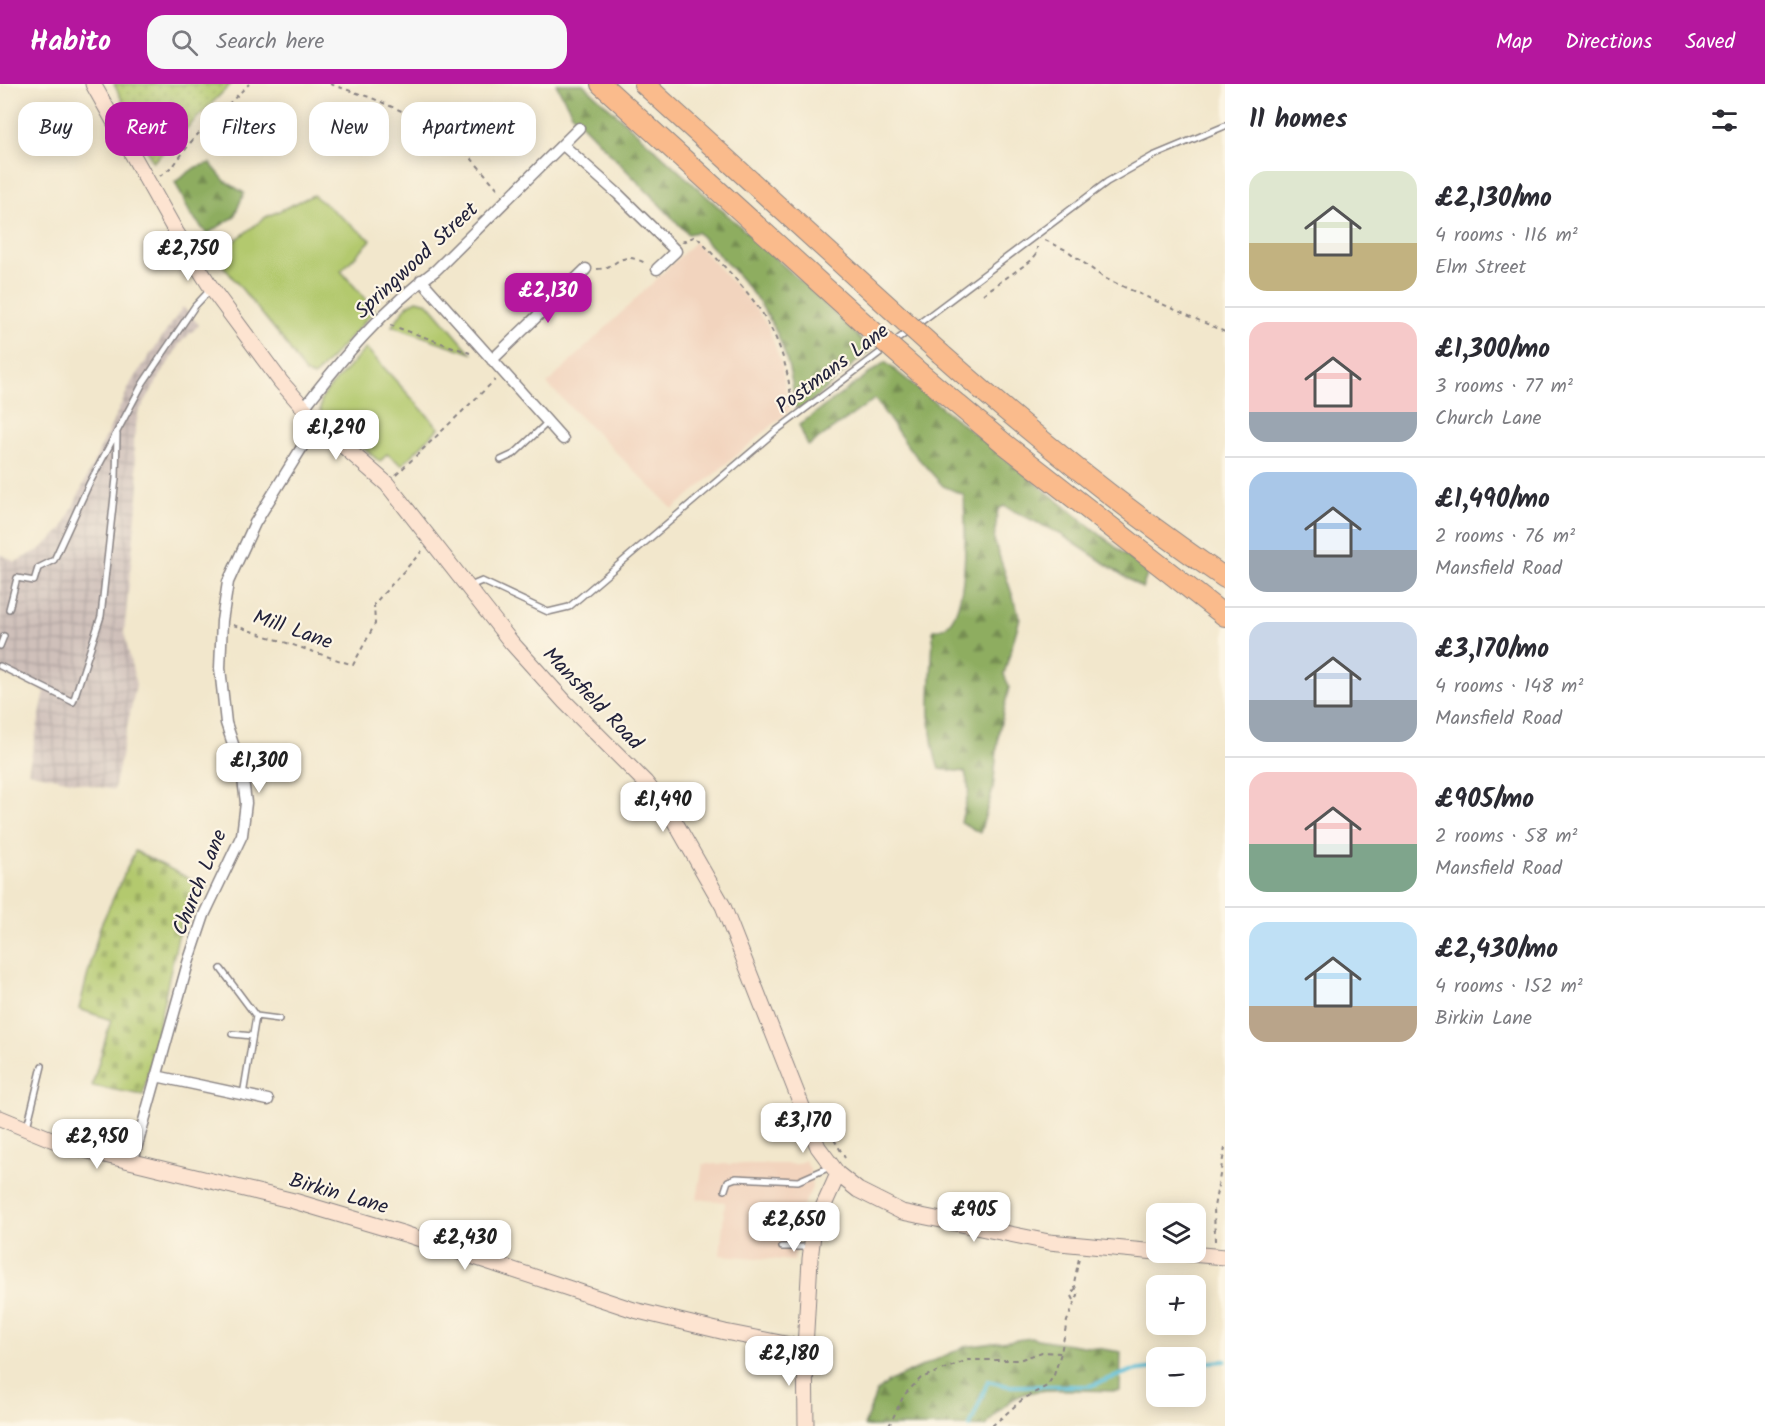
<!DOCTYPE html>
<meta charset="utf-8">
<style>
:root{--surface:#fff;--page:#f7f7f7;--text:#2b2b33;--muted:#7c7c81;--line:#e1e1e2;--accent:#b5179e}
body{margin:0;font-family:Kalam,sans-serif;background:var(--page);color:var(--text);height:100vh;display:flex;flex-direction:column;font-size:22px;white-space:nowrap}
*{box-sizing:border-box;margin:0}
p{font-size:20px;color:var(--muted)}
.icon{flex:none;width:33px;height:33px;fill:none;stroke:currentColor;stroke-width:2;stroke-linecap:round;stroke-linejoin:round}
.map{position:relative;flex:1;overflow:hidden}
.panel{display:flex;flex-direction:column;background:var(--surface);width:540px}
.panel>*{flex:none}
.guide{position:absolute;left:18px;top:18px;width:570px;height:54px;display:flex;gap:12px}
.fabs{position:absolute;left:1146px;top:1119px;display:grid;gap:12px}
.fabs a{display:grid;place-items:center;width:60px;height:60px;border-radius:12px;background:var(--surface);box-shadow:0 3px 15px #0003;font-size:30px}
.price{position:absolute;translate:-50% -51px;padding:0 14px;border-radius:12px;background:#fff;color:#222;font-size:20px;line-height:39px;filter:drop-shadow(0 2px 3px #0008)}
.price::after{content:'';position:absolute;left:50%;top:36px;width:18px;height:14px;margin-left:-9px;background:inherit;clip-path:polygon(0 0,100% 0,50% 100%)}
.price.selected{background:var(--accent);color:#fff}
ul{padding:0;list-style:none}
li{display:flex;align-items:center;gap:18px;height:150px;padding:0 24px}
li+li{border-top:2px solid var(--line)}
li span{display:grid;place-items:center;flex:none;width:168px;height:120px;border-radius:18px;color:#555}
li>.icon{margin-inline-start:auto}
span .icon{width:72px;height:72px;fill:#fffc;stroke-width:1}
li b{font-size:26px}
h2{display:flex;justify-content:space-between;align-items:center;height:72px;padding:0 24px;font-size:26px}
.tag{padding:0 21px;border-radius:18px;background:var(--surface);box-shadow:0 3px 15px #0003;font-size:21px;line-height:54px}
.tag.selected{background:var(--accent);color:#fff}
header{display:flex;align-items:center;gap:36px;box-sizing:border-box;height:84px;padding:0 30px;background:var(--accent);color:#fff}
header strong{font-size:28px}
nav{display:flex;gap:33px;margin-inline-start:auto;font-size:21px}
.search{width:420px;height:54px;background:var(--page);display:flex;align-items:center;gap:15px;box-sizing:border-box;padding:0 21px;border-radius:18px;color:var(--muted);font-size:22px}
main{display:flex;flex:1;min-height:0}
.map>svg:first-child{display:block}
.built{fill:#f2d4be}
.industrial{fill:url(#industrial-grid)}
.green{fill:#b3c96e;stroke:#6a7654;stroke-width:1.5}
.forest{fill:url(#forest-firs);stroke:#58684e;stroke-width:1.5}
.cemetery{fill:url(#cemetery-stones);stroke:#6a7654;stroke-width:1.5}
.garden{fill:url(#garden-dots);stroke:#6a7654;stroke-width:1.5}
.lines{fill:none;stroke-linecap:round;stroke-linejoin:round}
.stream{stroke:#59bdd7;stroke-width:4}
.lane-casing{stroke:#8a8484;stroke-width:8}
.street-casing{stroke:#8a8484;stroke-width:13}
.secondary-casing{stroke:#8a8484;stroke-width:17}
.highway-casing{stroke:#8a8484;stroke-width:22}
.path{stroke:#8a8484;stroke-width:2;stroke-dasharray:4.5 4.5;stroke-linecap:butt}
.lane{stroke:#fff;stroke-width:5}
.street{stroke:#fff;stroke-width:10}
.secondary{stroke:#fde4d1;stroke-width:15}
.highway{stroke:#fabb8c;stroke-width:20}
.highway-bridge-casing{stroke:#8a8484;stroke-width:22;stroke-linecap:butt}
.highway-bridge{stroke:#fabb8c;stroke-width:20}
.labels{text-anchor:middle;stroke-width:4.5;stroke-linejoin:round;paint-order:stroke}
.street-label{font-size:21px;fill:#22223b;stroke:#fcf5e5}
</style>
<header>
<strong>Habito</strong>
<div class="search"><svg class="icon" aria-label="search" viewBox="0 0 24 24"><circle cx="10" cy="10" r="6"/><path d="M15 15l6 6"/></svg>Search here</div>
<nav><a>Map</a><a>Directions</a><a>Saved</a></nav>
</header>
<main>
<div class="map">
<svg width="1225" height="1342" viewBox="0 0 1225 1342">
<defs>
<pattern id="industrial-grid" width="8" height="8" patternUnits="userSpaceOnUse" patternTransform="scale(1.5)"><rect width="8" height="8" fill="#cfc0ba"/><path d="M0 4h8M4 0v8" fill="none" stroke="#b1a5a1"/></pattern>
<pattern id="forest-firs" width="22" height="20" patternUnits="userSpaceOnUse" patternTransform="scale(1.5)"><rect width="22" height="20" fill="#8ead61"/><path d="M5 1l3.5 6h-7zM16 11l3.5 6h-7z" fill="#748c51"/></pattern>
<pattern id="cemetery-stones" width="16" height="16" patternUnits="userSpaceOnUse" patternTransform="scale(1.5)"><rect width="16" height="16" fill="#b3c96e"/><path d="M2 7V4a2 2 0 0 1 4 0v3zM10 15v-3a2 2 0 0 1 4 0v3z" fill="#9aac60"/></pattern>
<pattern id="garden-dots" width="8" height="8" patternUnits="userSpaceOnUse" patternTransform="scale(1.5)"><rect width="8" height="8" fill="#b3c96e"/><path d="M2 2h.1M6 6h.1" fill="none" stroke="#9aac60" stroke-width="1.8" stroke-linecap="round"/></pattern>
</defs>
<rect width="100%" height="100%" fill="#fcf5e5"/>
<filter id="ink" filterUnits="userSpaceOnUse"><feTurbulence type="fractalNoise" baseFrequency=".0167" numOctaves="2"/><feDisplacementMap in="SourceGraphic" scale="12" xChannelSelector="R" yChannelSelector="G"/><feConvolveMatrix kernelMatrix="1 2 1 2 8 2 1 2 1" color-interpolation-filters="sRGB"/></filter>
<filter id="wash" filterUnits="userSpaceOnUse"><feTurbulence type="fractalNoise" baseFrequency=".008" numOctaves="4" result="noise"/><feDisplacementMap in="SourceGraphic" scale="24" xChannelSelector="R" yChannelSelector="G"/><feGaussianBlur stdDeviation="1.35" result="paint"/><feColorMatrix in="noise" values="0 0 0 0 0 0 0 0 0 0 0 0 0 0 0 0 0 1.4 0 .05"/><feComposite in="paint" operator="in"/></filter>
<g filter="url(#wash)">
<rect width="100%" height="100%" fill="#f2e7cc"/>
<!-- built -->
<path class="built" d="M695,158l59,64 14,20 14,40 7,45 -116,98 -126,-125z
M805,1076l5,9 2,19 -13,26 -5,47 -74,-6 5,-53 -28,-3 6,-35h94z"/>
<!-- industrial -->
<path class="industrial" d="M183,223l16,18 -19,18 -42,70 -5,32 6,40 -15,147 12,53 -22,105 -86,-18 17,-81 -45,-18v-119l15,8 26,-13 21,-19 70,-149z"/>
<!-- green -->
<path class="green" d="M313,111l58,45 -30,31 34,39 -61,67 -9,-4 -21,-32 -69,-85 51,-39z
M417,216l11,3 43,50 -79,-27 16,-21z
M366,264l73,80 -37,37 -15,-11 -7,8 -60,-51 1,-11 5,-8z"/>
<!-- forest -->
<path class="forest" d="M556,0h27l224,203 64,62 -66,58 -10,1c-6,-83 -43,-119 -98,-176l-9,2 -115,-119z
M210,79l15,18 19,12 -10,24 -27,17 -17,-21 -15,-31 21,-15z
M885,278l263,211 -6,15 -80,-53 -58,-29 -6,3 -4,31 26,78 -16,56 5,13 -10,44 -6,58 -13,44 -19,-11 8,-32 -4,-18 -26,-3c-16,-44 -6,-93 -6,-139 4,-1 10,-1 13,-4 24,-18 19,-103 18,-131l-21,-9 -34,-38 -34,-49 -67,47 -9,-21z
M1031,1254l90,14 -1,39c-25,0 -77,-5 -99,4 -11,4 -29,21 -35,31h-122l12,-33 12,-11 76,-35z"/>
<!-- cemetery -->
<path class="cemetery" d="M135,767l73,37 -27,35 -38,172 -51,-9 19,-66 -32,-11 21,-82z"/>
<!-- garden -->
<path class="garden" d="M114,0h117l-78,78z"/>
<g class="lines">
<!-- stream -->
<path class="stream" d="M1196,1279l29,-2
M970,1342l18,-45 20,5h82l41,-15 25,-3"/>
</g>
</g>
<g filter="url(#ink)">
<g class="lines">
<!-- lane casing -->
<g class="lane-casing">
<path id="lane" d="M501,376l13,-6 34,-32
M470,502l12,-5 66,31 21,-5 208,-177 330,-248 46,-26 72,-30
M9,525l8,-31 17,3 4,-13 16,-8 35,-76 54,-101 52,-77 15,-16
M0,562l4,-10
M0,582l73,36 28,-86 15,-138 1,-44
M221,885l35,47
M232,950l20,2
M243,1011l13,-79 23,3
M27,1043l15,-61
M725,1106l3,-9 8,-3 62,3 32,-14
M782,1163h28"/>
</g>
<!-- street casing -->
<g class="street-casing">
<path id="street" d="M563,61l55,49 58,57 -19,18
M421,196l142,159
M492,276l94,-91
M303,325c39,-51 81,-101 133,-139l143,-142
M156,992l112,24
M133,1076l55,-197 16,-48 38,-80 4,-32 -4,-32 -16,-48 -6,-55 2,-47 6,-39 27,-59 62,-100"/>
</g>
<!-- secondary casing -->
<g class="secondary-casing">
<path id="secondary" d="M93,0l83,148 36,57 69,93 36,41 70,61 124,158 54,60 80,80 26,33 52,91 95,241 20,27 20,16 44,22 147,30 107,10
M0,1034l68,28 226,55 111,33 229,76 91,22 80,16
M1167,1168l58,5
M806,1342l-1,-78 5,-89 4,-32 24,-53"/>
</g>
<!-- highway casing -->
<g class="highway-casing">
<path id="highway" d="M601,0l277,252
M644,0l256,233
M941,270c90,80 184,156 284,224
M920,289l86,72 219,171"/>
</g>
<!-- path -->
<path class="path" d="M330,0l42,14 68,30 23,21 36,41
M160,92l14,-11 20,-27 55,-54
M1045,156l23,11 36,27 121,54
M682,158l14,-6c53,58 89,87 96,171
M597,185c21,0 21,-21 50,-5
M983,210l49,-34 5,-7v-6
M390,241l80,28
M396,391l99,-95
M233,541l120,40 22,-41 -1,-20 48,-53
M825,1040l20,34
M1215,1157l-1,-34 11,-59
M1074,1216l-3,-6 4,-5
M889,1342l15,-31 17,-17 47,-18h51l23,-8 19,1
M992,1342l31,-27 24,-13 7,-11 7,-22 6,-32 11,-26 -4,-12 5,-25"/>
<!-- lane -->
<use href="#lane" class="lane"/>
<!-- street -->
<use href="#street" class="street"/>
<!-- secondary -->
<use href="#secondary" class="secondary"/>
<!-- highway -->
<use href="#highway" class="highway"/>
<!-- highway-bridge casing -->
<g class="highway-bridge-casing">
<path id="highway-bridge" d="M900,233l41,37
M878,252l42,37"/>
</g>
<!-- highway-bridge -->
<use href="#highway-bridge" class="highway-bridge"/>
</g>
</g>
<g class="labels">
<!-- street labels -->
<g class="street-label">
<text transform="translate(416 176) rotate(-43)" y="7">Springwood Street</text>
<text transform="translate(832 284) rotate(-37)" y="7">Postmans Lane</text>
<text transform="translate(293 545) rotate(19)" y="7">Mill Lane</text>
<text transform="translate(593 614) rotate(46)" y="7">Mansfield Road</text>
<text transform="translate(199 798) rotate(-68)" y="7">Church Lane</text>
<text transform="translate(339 1109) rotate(16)" y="7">Birkin Lane</text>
</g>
</g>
</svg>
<div class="fabs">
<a><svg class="icon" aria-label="layers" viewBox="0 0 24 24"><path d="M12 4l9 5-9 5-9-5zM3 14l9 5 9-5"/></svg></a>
<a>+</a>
<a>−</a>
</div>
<b class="price" style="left:188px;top:198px">£2,750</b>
<b class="price selected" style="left:548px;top:240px">£2,130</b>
<b class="price" style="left:336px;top:377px">£1,290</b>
<b class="price" style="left:259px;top:710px">£1,300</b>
<b class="price" style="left:663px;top:749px">£1,490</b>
<b class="price" style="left:803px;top:1070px">£3,170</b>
<b class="price" style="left:97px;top:1086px">£2,950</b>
<b class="price" style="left:974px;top:1159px">£905</b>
<b class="price" style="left:794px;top:1169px">£2,650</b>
<b class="price" style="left:465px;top:1187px">£2,430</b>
<b class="price" style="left:789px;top:1303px">£2,180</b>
<div class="guide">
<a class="tag">Buy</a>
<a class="tag selected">Rent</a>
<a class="tag">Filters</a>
<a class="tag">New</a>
<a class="tag">Apartment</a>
</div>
</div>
<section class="panel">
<h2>11 homes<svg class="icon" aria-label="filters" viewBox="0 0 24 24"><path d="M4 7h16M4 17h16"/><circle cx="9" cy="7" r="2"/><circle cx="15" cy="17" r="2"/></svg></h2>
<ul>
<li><span style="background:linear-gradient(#dfe7d0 60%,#c2b280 0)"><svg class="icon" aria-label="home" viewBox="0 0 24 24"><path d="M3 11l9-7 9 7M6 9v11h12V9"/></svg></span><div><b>£2,130/mo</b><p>4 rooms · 116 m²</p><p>Elm Street</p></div></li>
<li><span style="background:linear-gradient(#f6c9c9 75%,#9aa5b1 0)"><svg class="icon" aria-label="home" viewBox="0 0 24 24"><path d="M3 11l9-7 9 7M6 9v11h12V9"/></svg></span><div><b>£1,300/mo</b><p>3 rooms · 77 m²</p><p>Church Lane</p></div></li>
<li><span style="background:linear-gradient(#a9c7e8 65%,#9aa5b1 0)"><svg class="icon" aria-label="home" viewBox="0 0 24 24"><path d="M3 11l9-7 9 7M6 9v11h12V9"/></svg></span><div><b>£1,490/mo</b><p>2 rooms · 76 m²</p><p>Mansfield Road</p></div></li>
<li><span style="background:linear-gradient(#c9d6e8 65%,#9aa5b1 0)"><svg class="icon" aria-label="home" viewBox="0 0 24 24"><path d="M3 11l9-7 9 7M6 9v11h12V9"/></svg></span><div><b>£3,170/mo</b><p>4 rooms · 148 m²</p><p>Mansfield Road</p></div></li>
<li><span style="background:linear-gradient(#f6c9c9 60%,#7fa58c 0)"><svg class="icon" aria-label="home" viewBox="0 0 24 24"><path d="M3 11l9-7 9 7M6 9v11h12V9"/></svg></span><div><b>£905/mo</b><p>2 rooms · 58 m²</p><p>Mansfield Road</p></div></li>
<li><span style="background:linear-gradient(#bfe0f5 70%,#b9a48a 0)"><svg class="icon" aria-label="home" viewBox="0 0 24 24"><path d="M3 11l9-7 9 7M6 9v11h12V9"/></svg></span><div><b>£2,430/mo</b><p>4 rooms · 152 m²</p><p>Birkin Lane</p></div></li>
</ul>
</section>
</main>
